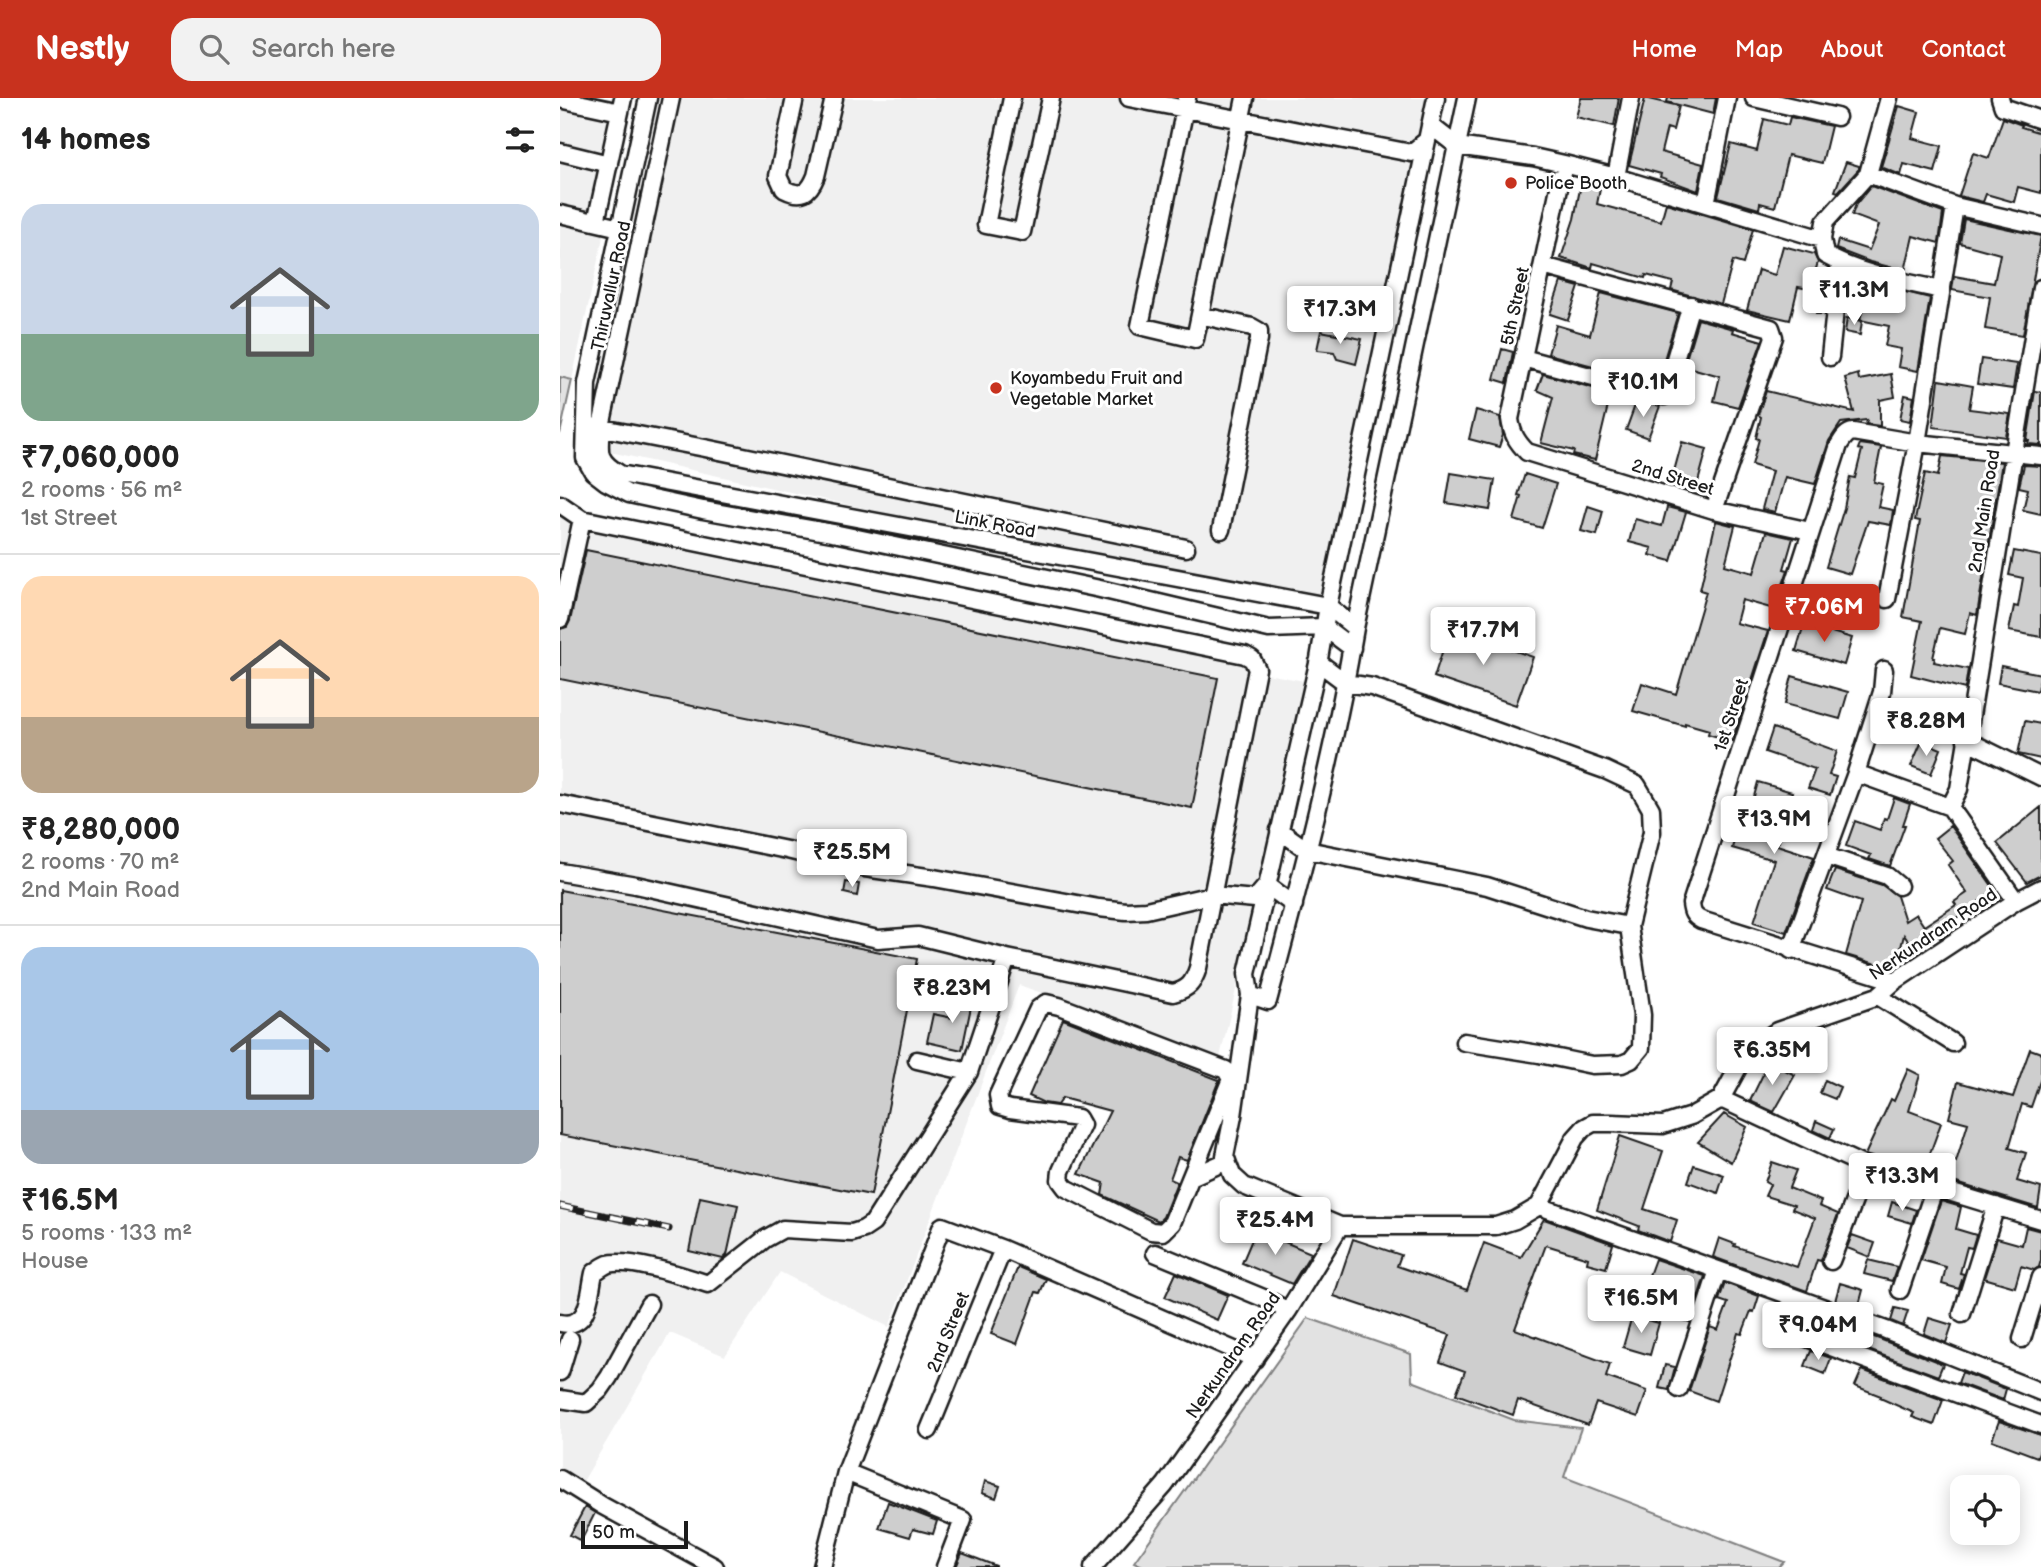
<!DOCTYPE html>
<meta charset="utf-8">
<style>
:root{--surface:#fff;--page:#f2f2f2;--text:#222;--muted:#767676;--line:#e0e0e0;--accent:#c8321e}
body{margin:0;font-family:"Balsamiq Sans",sans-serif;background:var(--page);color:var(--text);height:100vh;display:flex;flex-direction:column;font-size:26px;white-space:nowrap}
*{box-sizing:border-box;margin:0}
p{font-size:23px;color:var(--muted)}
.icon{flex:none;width:38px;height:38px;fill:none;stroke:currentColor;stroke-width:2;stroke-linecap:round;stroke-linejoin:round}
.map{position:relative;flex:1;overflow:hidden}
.sheet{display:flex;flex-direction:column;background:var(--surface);width:560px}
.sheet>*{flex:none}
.tools{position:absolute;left:1390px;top:1377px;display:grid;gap:14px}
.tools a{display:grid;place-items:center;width:70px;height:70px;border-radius:14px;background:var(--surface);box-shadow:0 4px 18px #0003;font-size:35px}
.scale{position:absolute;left:21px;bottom:18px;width:107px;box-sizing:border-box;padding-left:7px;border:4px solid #1c1c1c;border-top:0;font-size:19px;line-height:24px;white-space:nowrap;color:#1c1c1c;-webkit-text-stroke:5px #fff;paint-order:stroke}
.price{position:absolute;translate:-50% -60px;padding:0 16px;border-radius:7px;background:#fff;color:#222;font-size:23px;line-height:46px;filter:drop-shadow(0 2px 4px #0008)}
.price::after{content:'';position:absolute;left:50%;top:42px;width:21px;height:16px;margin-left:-10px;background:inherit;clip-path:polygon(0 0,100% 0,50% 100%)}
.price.selected{background:var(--accent);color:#fff}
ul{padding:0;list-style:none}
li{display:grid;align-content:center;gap:14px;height:371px;padding:0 21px}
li+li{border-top:2px solid var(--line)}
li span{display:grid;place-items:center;height:217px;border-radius:21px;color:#555}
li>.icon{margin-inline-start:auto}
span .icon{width:126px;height:126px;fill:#fffc;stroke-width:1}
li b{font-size:30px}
h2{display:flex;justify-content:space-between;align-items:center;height:84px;padding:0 21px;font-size:30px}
header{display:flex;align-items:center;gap:42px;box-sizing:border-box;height:98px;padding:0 35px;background:var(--accent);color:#fff}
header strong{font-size:33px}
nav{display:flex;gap:38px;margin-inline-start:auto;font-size:24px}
.search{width:490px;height:63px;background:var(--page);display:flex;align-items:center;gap:18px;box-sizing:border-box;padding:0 24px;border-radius:21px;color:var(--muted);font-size:26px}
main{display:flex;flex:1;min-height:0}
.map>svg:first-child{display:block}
.built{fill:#f0f0f0}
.green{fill:#e2e2e2;stroke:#7f7f7f;stroke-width:2}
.building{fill:#cecece;stroke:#1c1c1c;stroke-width:2}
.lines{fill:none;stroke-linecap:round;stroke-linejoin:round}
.minor-casing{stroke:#1c1c1c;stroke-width:21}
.minor{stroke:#fff;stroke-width:16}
.rail-casing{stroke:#1c1c1c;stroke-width:7}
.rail{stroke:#fff;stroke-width:4.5;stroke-dasharray:13;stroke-linecap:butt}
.poi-dot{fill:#c8321e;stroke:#fff;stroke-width:2.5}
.labels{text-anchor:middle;stroke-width:6;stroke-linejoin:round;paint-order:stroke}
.poi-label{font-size:18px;fill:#1c1c1c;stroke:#fff;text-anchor:start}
.street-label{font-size:18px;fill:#1c1c1c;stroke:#fff}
</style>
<header>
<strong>Nestly</strong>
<div class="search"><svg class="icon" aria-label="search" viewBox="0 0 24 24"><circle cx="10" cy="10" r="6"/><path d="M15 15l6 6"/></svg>Search here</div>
<nav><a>Home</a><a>Map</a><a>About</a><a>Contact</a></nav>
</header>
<main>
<section class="sheet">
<h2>14 homes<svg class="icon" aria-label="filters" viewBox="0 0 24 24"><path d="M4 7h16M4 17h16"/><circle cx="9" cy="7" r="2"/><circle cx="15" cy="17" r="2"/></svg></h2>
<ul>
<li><span style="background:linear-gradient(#c9d6e8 60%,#7fa58c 0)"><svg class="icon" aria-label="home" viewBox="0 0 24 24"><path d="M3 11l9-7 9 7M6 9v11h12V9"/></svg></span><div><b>₹7,060,000</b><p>2 rooms · 56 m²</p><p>1st Street</p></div></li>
<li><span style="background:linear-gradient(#ffd9b3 65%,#b9a48a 0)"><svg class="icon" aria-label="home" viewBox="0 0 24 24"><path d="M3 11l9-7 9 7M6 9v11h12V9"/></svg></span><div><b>₹8,280,000</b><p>2 rooms · 70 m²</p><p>2nd Main Road</p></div></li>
<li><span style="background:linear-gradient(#a9c7e8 75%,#9aa5b1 0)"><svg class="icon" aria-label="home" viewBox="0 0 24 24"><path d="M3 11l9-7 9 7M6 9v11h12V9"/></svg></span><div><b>₹16.5M</b><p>5 rooms · 133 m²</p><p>House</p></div></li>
</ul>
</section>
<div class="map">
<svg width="1481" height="1469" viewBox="0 0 1481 1469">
<rect width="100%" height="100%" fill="#fff"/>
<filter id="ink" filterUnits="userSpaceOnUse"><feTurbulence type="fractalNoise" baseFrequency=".0143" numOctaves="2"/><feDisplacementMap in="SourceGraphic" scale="14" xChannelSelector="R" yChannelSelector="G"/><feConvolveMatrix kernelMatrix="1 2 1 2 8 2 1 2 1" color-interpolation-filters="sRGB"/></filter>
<g filter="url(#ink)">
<!-- built -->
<path class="built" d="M0,0h73l-61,282 -12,-3z
M121,0h752l-108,511 -188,-40 -531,-118z
M0,402l40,31 654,123 -3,17 58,11 -89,375 -201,-72 -130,342 -109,-55 -55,84 -55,-23 -92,157 -18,-6z"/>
<!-- green -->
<path class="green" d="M0,279l12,3 -12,54z
M748,1220l103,36 1,27 102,39 67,8 -17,49 220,85 -5,5h-634l-11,-5z"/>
<!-- building -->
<path class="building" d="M1021,0h38l-5,28 -38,-9z
M1085,0l34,8 -6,24 -6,-2 -6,24 42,12 -5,27 -38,-14 1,-3 -32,-9z
M1108,0h48l-3,16 -46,-12z
M1339,8l20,6 -7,26 30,8 -7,26 -31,-8 -3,11 -20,-8z
M1230,19l41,9 -9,37 -34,-8 -13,52 -15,-4 -1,6 -41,-12 13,-53 26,7 7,-32 24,6z
M1443,20l19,7 -1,2 20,6v60l-23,-6 -4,15 -28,-8 -3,8 -24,-6 14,-43 16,5z
M1286,64l13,4v3l-21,23 -3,-1z
M1022,81l19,5 -4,20 64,17 5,-18 87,26 -10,35 -10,-3 -12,43 -50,-14 2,-8 -27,-7 -1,3 -52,-15 -1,5 -31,-10 13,-39z
M1311,88l72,27 -4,30 -26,-7 -8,35 -35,-9 -34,-13 2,-9 31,10 10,-25 -27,-10 4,-11z
M1404,121l77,17 -18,99 -38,-6 5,-32 -38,-7 2,-14 40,7 6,-29 -40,-11z
M1223,148l31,8 4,8 -8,27 -12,-2 -8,33 -43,-10 11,-40 17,5z
M1293,181l77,19 -12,73 -20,-4 3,-18 -16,-3 4,-20 -29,-6 6,-24 -16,-4z
M1001,184l18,5 -11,33 -18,-6z
M1258,184l9,2 -3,30h-8z
M1041,195l77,20 -21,70 -109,-29 8,-29 34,10z
M1287,220l15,3 -2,14 -15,-3z
M1138,221l35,10 -1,3 30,9 -24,66 -24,-6 6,-25 -36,-10z
M761,233l41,8 -6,25 -19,-5 -3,-7 -17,-2z
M942,251l11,3 -6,31 -13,-4z
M1421,261l36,5 -4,25 -36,-5z
M983,276l68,19 -16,67 -22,-5 1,-4 -33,-8 12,-46 -16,-7z
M1298,276l1,6 32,-6 4,23 -15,3v26l-14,-2 1,-4 -26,3 -12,18 -14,43 -30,-7 -10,35 -13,-3 10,-38 -20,-6 7,-26 -3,-1 5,-21 -3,-2 8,-24 88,21 -9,-34z
M1379,282l34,6 -4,23 41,5 -4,23 -73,-10z
M1475,293l6,1v53l-13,-1 1,-3h-2z
M1345,297l9,2 -4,24 -10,-2z
M1077,302l23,6 -12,32 -22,-8z
M916,312l24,7 3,18 -4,12 -30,-8z
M1122,344l25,7 -12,44 -25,-7z
M1300,346l21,3 -7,35 9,2 -5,23 15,3 -2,15 -23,-4 -18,53 -24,-7 18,-59 6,-31 5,1 7,-28 -4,-1z
M1382,358l60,6 -25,153 -7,-2 -5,21 -25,-6 -7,30h2l-1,4 34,7 -3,20 -54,-14 11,-54 -19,-4 17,-96 -5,-1 10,-47 13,3z
M1464,367l17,1v48l-18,-4 5,-21 -9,-2z
M891,375l44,7 -5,30 -44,-7z
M965,376l31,10 -14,44 -28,-8 7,-24 -3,-1z
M1028,408l15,5 -6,24 -16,-4z
M1107,409l19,5 -15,49 -21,-6 2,-7 -23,-6 6,-23 27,7z
M1156,423l19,5 -10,39 29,8 12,-41 27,6 -9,31 4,1 -7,20 -2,-1 -5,20 -32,-9 -6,23 32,8 -36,110 -24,-7 1,-4 -24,-7v3l-52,-15 9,-28 34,11 30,-102 -6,-2z
M26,452l632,128 -26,130 -632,-129v-50l7,-2 3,-6z
M1454,453l27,5v81l-32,-6 5,-25 4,1 5,-29 -14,-3z
M1244,526l48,14 -8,27 -48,-14z
M890,530l83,29 -17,48 -82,-28z
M1441,568l40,8 -3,17 -40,-8z
M1232,578l56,16 -8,27 -55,-15z
M1339,607l25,10 -9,25 -25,-10z
M1465,623l16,3v35l-23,-5z
M1213,630l64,23 -8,24 7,2 -6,18 -22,-7 7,-19 -50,-17z
M1362,643l19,8 -10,25 -20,-8z
M1198,684l34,10 -15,53 37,12 -28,75 -32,-10 20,-62 -42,-12 6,-21 7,2z
M1334,700l16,6 -7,21h2l-15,41 -21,-7 2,-4 -25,-9 9,-25 25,9 4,-12 3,1z
M1481,709v68l-14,7 -30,-39z
M1390,728l45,64 -40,29 4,7 -19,12 -2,-3 -23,16 -11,-16 -8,32 -3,2 -47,-14 15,-53 -34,-12 8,-20 47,15 15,11 8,25 11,-7 8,12 32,-21 -2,-3 13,-9 -19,-28 5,-4 -18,-23z
M286,784l13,2 -2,12 -13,-3z
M0,792l357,69 -46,236 -311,-60z
M398,896l15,3 -11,53 -35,-8 6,-28 20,4z
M503,921l156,61 -32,80 -9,-3 -8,22 7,3 -14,35 -4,4 -57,-26 2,-12 -25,-9 31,-63 -48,-13 -5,7 -13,-2 -15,-7z
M1470,951l11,4v25l-10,29 -9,-3 -13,44 17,5 -9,28 24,7 -3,20 -173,-53 26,-56 3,2 14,-32 12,6 -11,36 32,12 -12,33 27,6 12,-39 -19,-5 9,-36 55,15z
M1209,964l26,13 -21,37 -24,-11z
M1265,982l15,7 -5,12 -15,-6z
M1164,1016l23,13 -16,35 -33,-20z
M1256,1023l18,8 -4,9 -17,-8z
M1060,1038l43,15 -19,58 33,11 -7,22 -32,-12 1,-4 -42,-16z
M1212,1064l24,8 -7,18 32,13 -2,5 19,8 -17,47 -4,-1 -10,31 -94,-34 6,-19 16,6 -1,2 63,21 18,-49 -23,-9 2,-4 -29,-9 5,-11 -5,-3z
M1134,1067l30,10 -6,18 -30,-11z
M140,1099l38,8 -11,50 -4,4 -34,-8z
M1381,1103l20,6 -5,22 20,6 -4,13 -5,-1 -7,26 4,1 -5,15 -17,-5 4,-17 -25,-7z
M1332,1104l24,8 -4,13 -24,-7z
M984,1121l69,25 -7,24 -19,-5 1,-5 -42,-13 -31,84 95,35 -4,13 41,14 -9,26 -42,-14 -8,22 -70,-25 -5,15 -57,-21 9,-23 -25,-9 10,-27 -116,-39 19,-57 48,16 -4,11 70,24 17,-47 37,14z
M1466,1129l15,4v29l-2,7 -5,3 -13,-4 -6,21 -31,-9 13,-40 25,7z
M696,1132l55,23 -19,31 -50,-21z
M1292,1137l23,8 -5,14 -23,-9z
M1095,1161l50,17 -15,46 -32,-10 9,-28 -19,-6z
M1308,1162l29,7 -5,14 -28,-7z
M458,1169l28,12 -6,14 -4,-1 -19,52 -26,-10z
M616,1175l52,22 -11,25 -52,-23z
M1165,1185l34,13 -5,16 -3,-1 -9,23 -4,-1 -22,68 -27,-10 21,-64 8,3 10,-27 -9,-3z
M1280,1185l23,7 -5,19 -23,-8z
M1335,1210l13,3 -5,15 -12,-5z
M1239,1212l83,30 61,24 -5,12 -142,-53z
M1072,1218l27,7 -9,32 -27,-8z
M1369,1220l23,7 -6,18 -22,-9z
M1251,1253l20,7 -6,16 -20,-8z
M1105,1267l10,2 -6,23 -10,-2z
M1302,1272l81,30 -9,25 -22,-8 2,-4 -34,-15 1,-2 -26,-10z
M1402,1274l44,17 -3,11 -45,-17z
M1439,1323l42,14v12l-4,10 -45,-17z
M425,1383l15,5 -4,12 -14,-5z
M328,1404l49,19 -4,13 -20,-5 -3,8 -31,-9z
M25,1409l10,6 -14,28 -11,-6z
M402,1455l34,13v1h-40z"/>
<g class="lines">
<!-- minor casing -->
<g class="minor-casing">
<path id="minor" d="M88,0l-61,285 -2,75 8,14 13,10 23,12 74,16 135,24 262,55 169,40 55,-2 28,21
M111,0l-70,329c-2,25 -5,33 19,47l708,132 27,22
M235,0l-17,78 6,13c18,9 25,4 32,-13l18,-78
M452,0l-26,127 36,7 29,-134
M569,0l282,55 15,-12
M627,0l-47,228 55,13 50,-241
M876,0l-108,508 -9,53 -72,315 3,21 -17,121 -8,40 7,19 12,11 96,40h156l19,-6 24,-14 36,-68 9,-10 9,-5h18l52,2 28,-9 30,-17 24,-44 11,-10 21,-14 101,-35 17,-15 121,-80 25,-13
M1194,0l83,19
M1329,0l-21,76 -43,48 -3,17 3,16c35,20 77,26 116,35
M1440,0l3,9 38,13
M0,1l60,13
M870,27l27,21 76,11 31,7 52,13 206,62
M0,54l49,12
M1004,66l-54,255c2,15 7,23 17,33l187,58 96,21
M1308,76l87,32 86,20
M1056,79l15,-79
M1146,106l21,-106
M0,116l60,14
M36,124l27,-124
M983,168l228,62 3,9 -60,173
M640,217l52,12 7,4v8l-38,191
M1270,259l10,-94
M963,260l141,38 27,-91
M32,328l113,22 481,100
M0,406l22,15 663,136 7,4 5,10 -59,299c-5,15 -9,21 -25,25l-166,-35 -38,114 -96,151 -9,6 -12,4 -69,-4 -18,10 -57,45c-21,-7 -79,-26 -100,-20 -5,2 -10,6 -14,9 -5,22 -4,56 -34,50
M1327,501l30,-156 38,-237
M0,521l22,-100
M1406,642l75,37
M1296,675l94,34 66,94
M0,706l227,46 71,17 76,11 165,30 27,3 20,-1 66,-15 43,4 12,-14 27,20
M1390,709l9,-18 82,-501
M719,732l28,20 180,36 99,32 43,8 23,-94 -1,-23 -14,-24 -32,-15 -233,-83 -26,-4 -28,-21
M1266,758l61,20 12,10
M0,774l76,13 242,54 40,-3 89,22
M1231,852l65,-177 26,-81 2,-22
M1335,883l-194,-61c-8,-4 -9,-8 -10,-16l148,-459c4,-6 7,-12 14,-13l64,11 124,13
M690,897l18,6c33,-123 66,-247 87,-373l112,-530
M1318,898l75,47
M486,905l13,3 167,64 5,9 -59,144 -9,9 -12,-1 -85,-43 -6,-8 1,-9 21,-46 -4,-7 -68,-9 -10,-3 -2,-11 40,-86z
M904,944l75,12 53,11 30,-1 9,-4 10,-12 1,-33 -13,-89
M357,962l52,12
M1161,1001l146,68 174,53
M631,1079l36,-16
M979,1108l347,124 155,62
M595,1155l113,47 20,11
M1271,1163l36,-94
M1340,1192l35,-103
M1232,1199l-7,27 3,7 253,94
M1402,1216l34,-108
M1462,1241l19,-62
M0,1274l10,-33
M1119,1291l39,-119
M0,1301l26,4 14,-13 9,-13 40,-73
M369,1332l74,-181
M0,1381l43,27 112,61
M262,1469l24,-95
M385,1469l18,-47 -117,-48 96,-246 61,23 252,110
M533,1469l72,-82 123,-174 52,-85"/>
</g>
<!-- minor -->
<use href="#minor" class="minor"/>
<!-- rail casing -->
<g class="rail-casing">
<path id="rail" d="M0,1108l109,23"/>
</g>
<!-- rail -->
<use href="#rail" class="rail"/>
</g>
</g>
<!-- markers -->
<g class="poi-dot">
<circle cx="951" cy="85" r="7"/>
<circle cx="436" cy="290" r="7"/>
</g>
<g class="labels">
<!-- poi labels -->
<g class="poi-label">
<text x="965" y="91">Police Booth</text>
<text x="450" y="286">Koyambedu Fruit and<tspan x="450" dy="21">Vegetable Market</tspan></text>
</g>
<!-- street labels -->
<g class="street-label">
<text transform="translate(51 188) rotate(-78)" y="6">Thiruvallur Road</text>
<text transform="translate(955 208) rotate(-78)" y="6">5th Street</text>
<text transform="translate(1113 379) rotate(17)" y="6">2nd Street</text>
<text transform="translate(1424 413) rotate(-81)" y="6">2nd Main Road</text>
<text transform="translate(435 426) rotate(11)" y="6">Link Road</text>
<text transform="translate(1171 617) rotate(-72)" y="6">1st Street</text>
<text transform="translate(1373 836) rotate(-34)" y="6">Nerkundram Road</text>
<text transform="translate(388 1234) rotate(-68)" y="6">2nd Street</text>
<text transform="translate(673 1257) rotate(-55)" y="6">Nerkundram Road</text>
</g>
</g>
</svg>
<div class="tools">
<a><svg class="icon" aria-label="locate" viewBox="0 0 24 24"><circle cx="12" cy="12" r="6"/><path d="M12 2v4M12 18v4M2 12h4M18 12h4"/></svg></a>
</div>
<div class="scale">50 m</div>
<b class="price" style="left:1294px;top:229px">₹11.3M</b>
<b class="price" style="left:780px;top:248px">₹17.3M</b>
<b class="price" style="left:1083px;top:321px">₹10.1M</b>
<b class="price selected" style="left:1264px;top:546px">₹7.06M</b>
<b class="price" style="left:923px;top:569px">₹17.7M</b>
<b class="price" style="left:1366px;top:660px">₹8.28M</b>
<b class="price" style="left:1214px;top:758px">₹13.9M</b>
<b class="price" style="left:292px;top:791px">₹25.5M</b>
<b class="price" style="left:392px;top:927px">₹8.23M</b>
<b class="price" style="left:1212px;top:989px">₹6.35M</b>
<b class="price" style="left:1342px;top:1115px">₹13.3M</b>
<b class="price" style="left:715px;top:1159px">₹25.4M</b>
<b class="price" style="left:1081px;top:1237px">₹16.5M</b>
<b class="price" style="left:1258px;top:1264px">₹9.04M</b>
</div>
</main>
